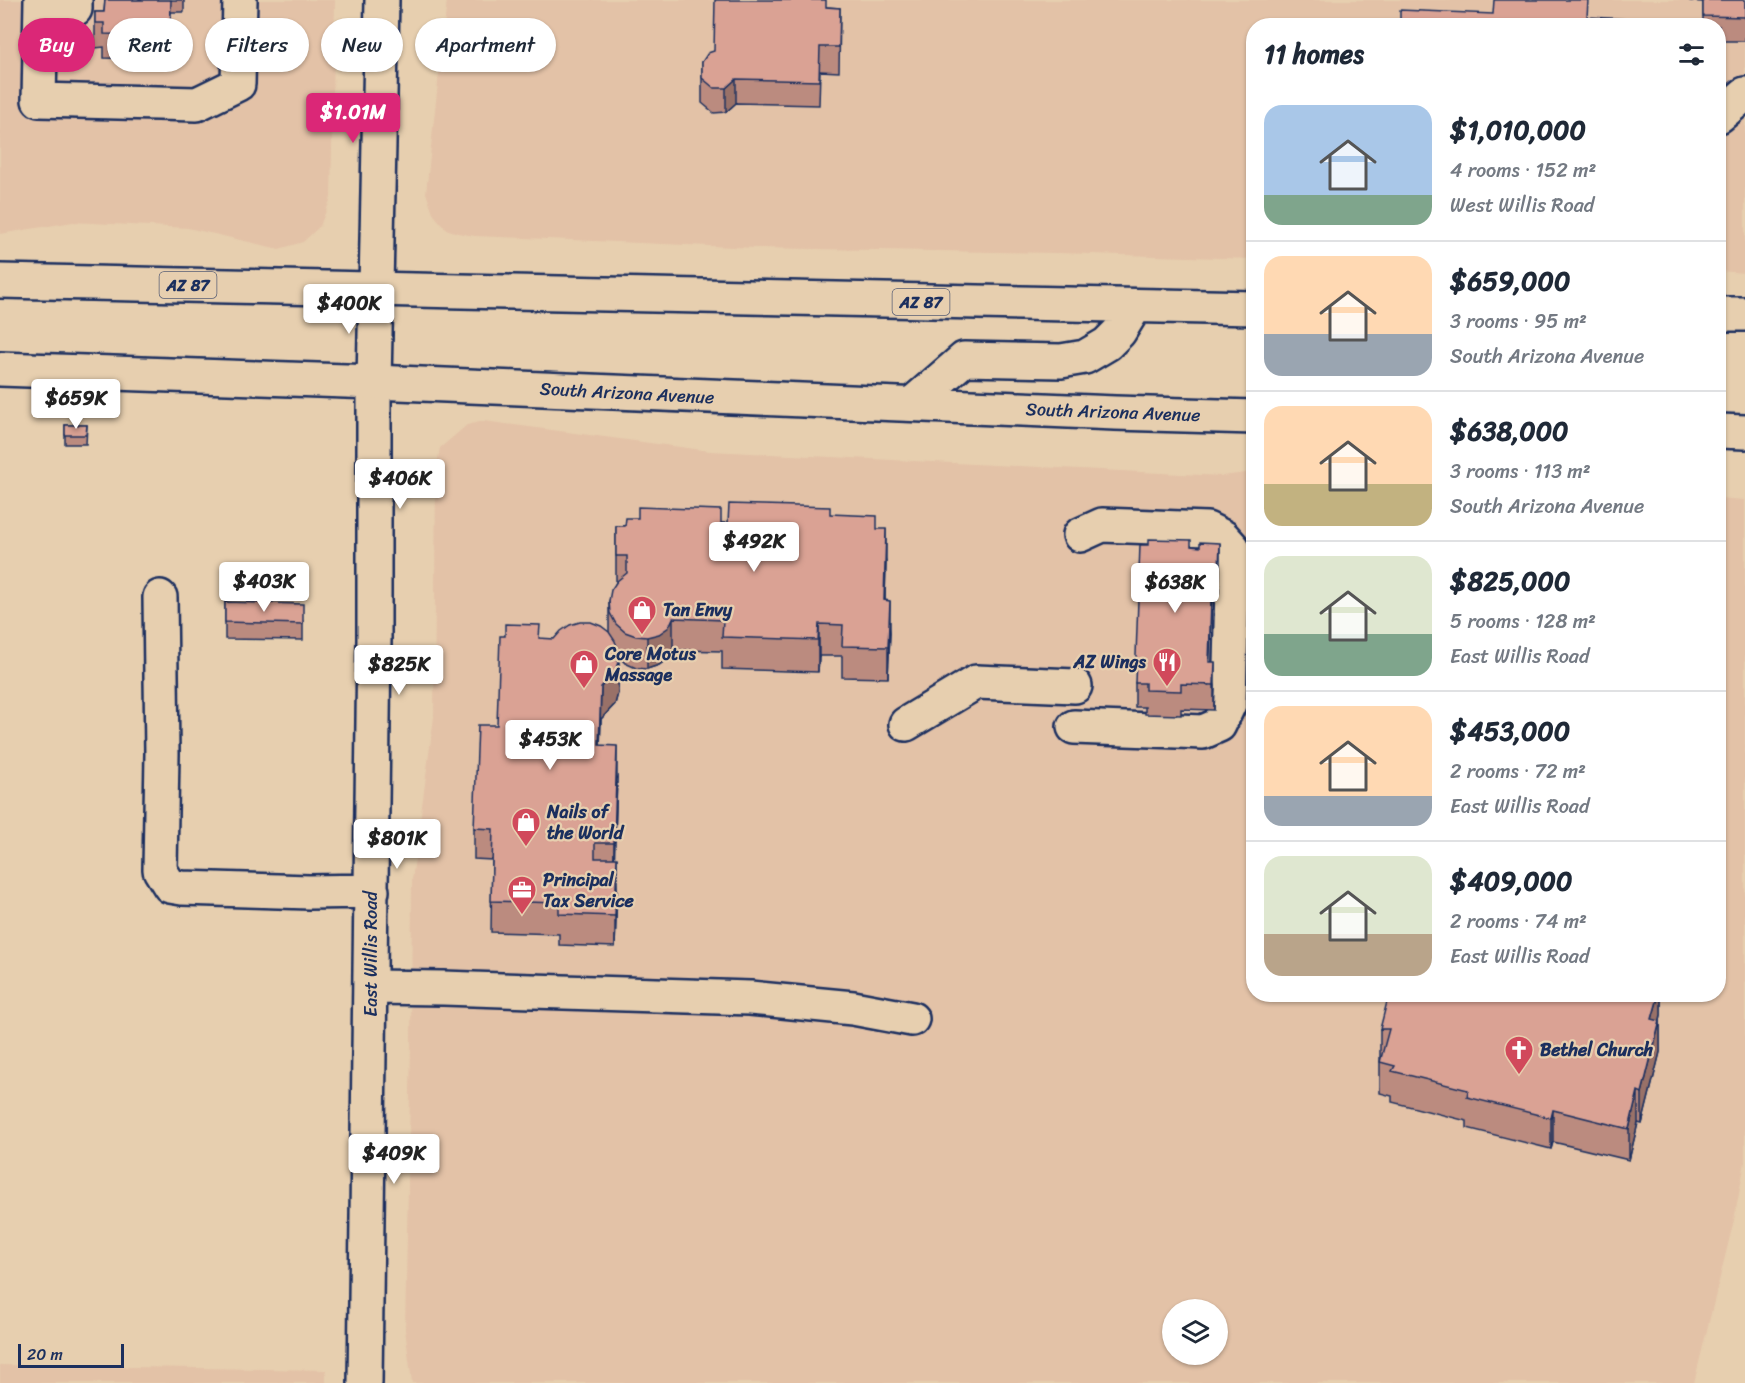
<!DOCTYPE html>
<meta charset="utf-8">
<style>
:root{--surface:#fff;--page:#f6f6f7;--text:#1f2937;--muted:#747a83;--line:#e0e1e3;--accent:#db2777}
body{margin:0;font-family:Sriracha,sans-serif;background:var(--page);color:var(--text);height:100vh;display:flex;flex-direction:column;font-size:22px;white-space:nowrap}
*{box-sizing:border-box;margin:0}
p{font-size:20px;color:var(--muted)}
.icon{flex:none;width:33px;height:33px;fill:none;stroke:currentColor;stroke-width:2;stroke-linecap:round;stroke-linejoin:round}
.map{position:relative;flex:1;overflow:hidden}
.sheet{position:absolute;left:1246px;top:18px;width:480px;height:984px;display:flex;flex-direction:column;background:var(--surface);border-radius:24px;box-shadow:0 2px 4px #0004}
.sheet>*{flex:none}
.banner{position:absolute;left:18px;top:18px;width:570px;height:54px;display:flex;gap:12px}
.tools{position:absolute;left:1162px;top:1299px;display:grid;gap:12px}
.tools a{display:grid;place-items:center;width:66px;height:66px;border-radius:50%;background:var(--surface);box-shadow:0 2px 4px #0004;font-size:30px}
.scale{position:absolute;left:18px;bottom:15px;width:106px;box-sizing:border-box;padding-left:6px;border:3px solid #1b2f5e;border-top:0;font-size:16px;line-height:21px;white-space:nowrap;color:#1b2f5e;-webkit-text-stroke:4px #e7cfaf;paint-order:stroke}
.price{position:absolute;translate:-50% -51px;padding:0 14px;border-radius:6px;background:#fff;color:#222;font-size:20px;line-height:39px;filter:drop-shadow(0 2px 3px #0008)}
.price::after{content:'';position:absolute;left:50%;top:36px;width:18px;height:14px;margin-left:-9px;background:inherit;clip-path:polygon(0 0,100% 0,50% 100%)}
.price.on{background:var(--accent);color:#fff}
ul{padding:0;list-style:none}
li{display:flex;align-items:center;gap:18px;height:150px;padding:0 18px}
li+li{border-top:2px solid var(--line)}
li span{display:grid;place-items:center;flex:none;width:168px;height:120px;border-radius:18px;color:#555}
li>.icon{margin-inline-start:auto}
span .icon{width:72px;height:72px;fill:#fffc;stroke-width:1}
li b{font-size:26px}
h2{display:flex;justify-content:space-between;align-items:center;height:72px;padding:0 18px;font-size:26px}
.pill{padding:0 21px;border-radius:27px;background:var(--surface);box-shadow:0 2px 4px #0004;font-size:21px;line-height:54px}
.pill.on{background:var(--accent);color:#fff}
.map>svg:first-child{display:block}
.built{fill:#e3c2a7;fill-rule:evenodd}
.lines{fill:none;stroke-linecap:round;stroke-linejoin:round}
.minor-casing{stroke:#1b2f5e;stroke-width:38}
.major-casing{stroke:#1b2f5e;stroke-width:38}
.minor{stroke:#e7cfaf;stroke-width:33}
.major{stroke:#e7cfaf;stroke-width:33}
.wall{fill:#bb8b7f;stroke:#1b2f5e;stroke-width:1.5}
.shaded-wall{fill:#997168;stroke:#1b2f5e;stroke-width:1.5}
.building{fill:#daa294;stroke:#1b2f5e;stroke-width:1.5}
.labels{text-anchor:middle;stroke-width:4.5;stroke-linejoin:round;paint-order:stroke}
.shield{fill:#e7cfaf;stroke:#585f76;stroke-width:1.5}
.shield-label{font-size:16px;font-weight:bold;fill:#1b2f5e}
.street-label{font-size:18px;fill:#1b2f5e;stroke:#e7cfaf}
.poi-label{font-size:18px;font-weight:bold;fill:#1b2f5e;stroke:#e7cfaf;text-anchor:start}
</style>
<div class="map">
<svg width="1745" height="1383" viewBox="0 0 1745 1383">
<rect width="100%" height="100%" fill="#e7cfaf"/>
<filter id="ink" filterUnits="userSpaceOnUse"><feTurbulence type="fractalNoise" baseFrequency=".0167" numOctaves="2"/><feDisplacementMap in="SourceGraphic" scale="12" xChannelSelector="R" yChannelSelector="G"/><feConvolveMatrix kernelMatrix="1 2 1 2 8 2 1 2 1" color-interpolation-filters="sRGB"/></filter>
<g filter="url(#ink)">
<!-- built -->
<path class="built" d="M0,0h335l-4,198 -11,28 -17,16 -24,7 -91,-21 -115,-6 -73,12z
M447,0h1298v273l-26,-2v-245h-465v233l-196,-6 -302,-5 -281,-12 -17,-3 -12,-4 -12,-14 -8,-22z
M484,421l226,30 512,25 32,-4v522h465v-496l26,2v662l-11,58 -40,163h-1282l-7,-54 6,-283 1,-166 22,-163 2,-248 4,-21 27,-23zM1173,1310h45v44h-45z
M0,1365l326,5v13h-326z"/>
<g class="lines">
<!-- minor casing -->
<g class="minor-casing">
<path id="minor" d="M41,0l-2,100 158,4 41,-20 2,-84
M41,8l34,1v-9
M1719,116l26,-22
M160,597l2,157 -2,116 10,16 12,2 127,4 63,-1
M906,724l70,-42 99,4
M1074,727l129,5 16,-7 10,-21 4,-156 -10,-11 -16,-8 -105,-4 -22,10
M371,987l72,1 307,10 103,10 59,11
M365,1383l9,-744v-257l8,-382"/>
</g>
<!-- major casing -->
<g class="major-casing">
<path id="major" d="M0,281l1254,27
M1719,314h26
M0,369l374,13 741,31 139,4
M912,404l52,-45 97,2 24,-4 22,-13 12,-12 16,-26
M1719,431l26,1"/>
</g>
<!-- minor -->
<use href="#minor" class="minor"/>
<!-- major -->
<use href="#major" class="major"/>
</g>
<!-- wall -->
<path class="wall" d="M105,0h79v12h-13l-1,48 -66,-2v-11l-9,1v-36h9z
M1690,0h55v41h-26v-15h-16v-24l-13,-1z
M826,7l14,1 -1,64 -19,-1 -1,34 -83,-2 -10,9 -12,1 -12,-10v-41z
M65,425h22l-1,19h-21z
M830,514l47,15 9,32 -1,39 5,32 -2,46 -46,-1v-21h-23l-1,16 -96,-3v-18l-49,-1 -4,8 -10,7 -12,4 -11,-1 -11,-5 -6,-6 -1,36 -3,11 -14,15 -1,26 17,32 -3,81 3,32 -2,57 -56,-2v-11l-68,-2 1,-72 -18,-1v-31l23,-103 43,-86h14l55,-7v-31l7,-19v-56l112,-3z
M1191,546l29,21 -1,26 -7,-1 -3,70 6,24 -1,24 -33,-1v6l-36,-1v-7h-10v-24z
M225,602l78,19v19l-78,-1z
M1661,994v21l-1,6v31l-18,72 -4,-1 -9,37 -76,-18 -2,7 -84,-21v-7l-75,-19v-6l-12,-3v-64z"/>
<!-- shaded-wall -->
<path class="shaded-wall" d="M736,79v24l-10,9v-24z
M886,529v32l-2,71v-32z
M1220,543v24l-1,26v-25z
M1212,568v24l-3,94v-24z
M890,601v31l-2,46v-31z
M673,618v32l-4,8 -10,7 -12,4v-32z
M819,624v32l-1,16v-32z
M1720,625v31l-1,4v-32z
M619,652l-1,41 -3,11 -14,15 -2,57 2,-89z
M1215,662v24l-1,24v-25z
M617,746v31l-3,98v-32z
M617,858v32l-2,57v-31z
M1659,994h2v21l-9,36v-32z
M1660,1021v31l-18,72v-31z
M1638,1091v32l-9,37v-31z
M1553,1110v32l-2,7v-31z"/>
<!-- building -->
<path class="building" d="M105,0h66l-1,36 -66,-2v-11h-9v-11h9z
M715,0h111v7l14,1 -1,39h-19l-1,34 -83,-2 -10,9h-12l-12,-10v-16l6,-9 6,-2z
M1494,0h94l-1,17 88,4v5h-275v-16l93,4z
M1703,0h42v17l-42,-1z
M65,425h22l-1,10h-21z
M729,504l101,3v7l47,2v13h9l-2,71 6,1 -2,46 -46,-1 1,-21 -24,-1 -1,16 -96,-3 1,-17 -50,-2 -4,9 -10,7 -12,3 -11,-1 -11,-4 -9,-8 -6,-11 -1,-12 2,-11 6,-9 10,-8v-17h-11v-30h9l1,-8h12v-11l83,3v13h7z
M1149,539l42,1v6l9,1v-5l20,1 -1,25h-7l-3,94h6l-1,23 -33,-1v7l-36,-1v-7h-10l5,-138h9z
M225,602l78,2v20l-78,-2z
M580,622h11l10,4 8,6 6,9 4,11 -1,10 -3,10 -14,15 -2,58 18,1 -3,97h-19v15h22l-2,58 -56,-2v-11l-68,-2 2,-72 -19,-1 4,-103h19l3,-89h5v-12l35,1 -1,13 15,1 7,-8 9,-6z
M1389,994h270l-7,25 8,2 -18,72 -4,-2 -9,38 -76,-19 -2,8 -84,-21 1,-7 -76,-19 3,-5 -15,-4 9,-33h-9z"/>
</g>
<!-- icons -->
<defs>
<g id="shop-pin" transform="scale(1.5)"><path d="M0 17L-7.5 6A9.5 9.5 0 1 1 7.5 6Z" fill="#d1495b" stroke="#e7cfaf"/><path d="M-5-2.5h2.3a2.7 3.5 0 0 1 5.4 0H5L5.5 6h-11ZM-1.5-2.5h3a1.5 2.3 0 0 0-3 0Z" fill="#fff"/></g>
<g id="restaurant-pin" transform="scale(1.5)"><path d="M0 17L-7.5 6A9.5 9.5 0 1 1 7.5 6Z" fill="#d1495b" stroke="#e7cfaf"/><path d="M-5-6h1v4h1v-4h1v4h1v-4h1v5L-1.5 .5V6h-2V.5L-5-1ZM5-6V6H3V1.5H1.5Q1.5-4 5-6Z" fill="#fff"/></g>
<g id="office-pin" transform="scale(1.5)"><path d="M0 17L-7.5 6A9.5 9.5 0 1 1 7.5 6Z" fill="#d1495b" stroke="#e7cfaf"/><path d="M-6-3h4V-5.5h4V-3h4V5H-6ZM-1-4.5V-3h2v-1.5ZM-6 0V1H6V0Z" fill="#fff"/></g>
<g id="church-pin" transform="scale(1.5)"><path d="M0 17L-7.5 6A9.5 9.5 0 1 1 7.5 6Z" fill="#d1495b" stroke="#e7cfaf"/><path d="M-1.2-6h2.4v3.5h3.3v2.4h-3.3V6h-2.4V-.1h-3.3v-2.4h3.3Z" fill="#fff"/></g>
</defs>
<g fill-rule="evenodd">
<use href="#shop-pin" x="642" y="610"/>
<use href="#restaurant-pin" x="1167" y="662"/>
<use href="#shop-pin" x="584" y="664"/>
<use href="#shop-pin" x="526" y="822"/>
<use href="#office-pin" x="522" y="890"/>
<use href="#church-pin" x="1519" y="1050"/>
</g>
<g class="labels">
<!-- shield labels -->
<g class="shield">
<rect x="159.5" y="272" width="57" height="26" rx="4.5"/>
<rect x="892.5" y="289" width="57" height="26" rx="4.5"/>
</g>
<g class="shield-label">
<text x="188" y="291">AZ 87</text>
<text x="921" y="308">AZ 87</text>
</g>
<!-- street labels -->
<g class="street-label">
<text transform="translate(627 393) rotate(3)" y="6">South Arizona Avenue</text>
<text transform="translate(1113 412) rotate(2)" y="6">South Arizona Avenue</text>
<text transform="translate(371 954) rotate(-90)" y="6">East Willis Road</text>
</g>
<!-- poi labels -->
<g class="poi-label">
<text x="663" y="616">Tan Envy</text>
<text x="605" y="660">Core Motus<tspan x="605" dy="21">Massage</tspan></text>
<text x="1146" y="668" text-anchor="end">AZ Wings</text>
<text x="547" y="818">Nails of<tspan x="547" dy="21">the World</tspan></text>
<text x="543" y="886">Principal<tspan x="543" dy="21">Tax Service</tspan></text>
<text x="1540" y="1056">Bethel Church</text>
</g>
</g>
</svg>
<div class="tools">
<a><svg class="icon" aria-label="layers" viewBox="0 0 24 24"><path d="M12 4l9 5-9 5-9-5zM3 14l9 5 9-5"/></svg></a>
</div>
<div class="scale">20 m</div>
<b class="price on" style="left:353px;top:144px">$1.01M</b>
<b class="price" style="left:349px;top:335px">$400K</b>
<b class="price" style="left:76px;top:430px">$659K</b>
<b class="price" style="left:400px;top:510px">$406K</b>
<b class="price" style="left:754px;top:573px">$492K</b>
<b class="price" style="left:264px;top:613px">$403K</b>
<b class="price" style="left:1175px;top:614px">$638K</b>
<b class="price" style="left:399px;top:696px">$825K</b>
<b class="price" style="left:550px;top:771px">$453K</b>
<b class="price" style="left:397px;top:870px">$801K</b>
<b class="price" style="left:394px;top:1185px">$409K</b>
<div class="banner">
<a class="pill on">Buy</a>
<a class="pill">Rent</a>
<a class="pill">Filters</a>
<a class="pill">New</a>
<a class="pill">Apartment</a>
</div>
<section class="sheet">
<h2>11 homes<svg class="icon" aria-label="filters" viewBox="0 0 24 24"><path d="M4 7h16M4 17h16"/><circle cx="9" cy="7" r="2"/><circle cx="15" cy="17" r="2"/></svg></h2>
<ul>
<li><span style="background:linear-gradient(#a9c7e8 75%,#7fa58c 0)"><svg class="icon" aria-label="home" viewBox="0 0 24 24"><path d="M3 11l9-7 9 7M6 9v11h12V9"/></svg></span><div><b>$1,010,000</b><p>4 rooms · 152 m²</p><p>West Willis Road</p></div></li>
<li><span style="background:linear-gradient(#ffd9b3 65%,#9aa5b1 0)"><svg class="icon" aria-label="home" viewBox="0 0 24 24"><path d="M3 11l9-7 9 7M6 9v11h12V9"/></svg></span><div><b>$659,000</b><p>3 rooms · 95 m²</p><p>South Arizona Avenue</p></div></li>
<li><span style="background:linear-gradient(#ffd9b3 65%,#c2b280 0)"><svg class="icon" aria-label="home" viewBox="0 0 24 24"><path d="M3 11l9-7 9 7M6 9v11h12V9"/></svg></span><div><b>$638,000</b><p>3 rooms · 113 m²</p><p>South Arizona Avenue</p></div></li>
<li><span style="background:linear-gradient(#dfe7d0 65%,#7fa58c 0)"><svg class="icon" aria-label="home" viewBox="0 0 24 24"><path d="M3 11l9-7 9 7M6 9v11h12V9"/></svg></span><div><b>$825,000</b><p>5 rooms · 128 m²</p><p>East Willis Road</p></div></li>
<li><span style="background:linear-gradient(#ffd9b3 75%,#9aa5b1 0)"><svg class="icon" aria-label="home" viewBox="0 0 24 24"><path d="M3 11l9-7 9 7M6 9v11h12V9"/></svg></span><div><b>$453,000</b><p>2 rooms · 72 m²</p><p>East Willis Road</p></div></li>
<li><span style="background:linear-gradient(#dfe7d0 65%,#b9a48a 0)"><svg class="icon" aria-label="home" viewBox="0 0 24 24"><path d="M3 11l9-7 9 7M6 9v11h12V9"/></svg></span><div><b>$409,000</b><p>2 rooms · 74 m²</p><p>East Willis Road</p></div></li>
</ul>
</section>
</div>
